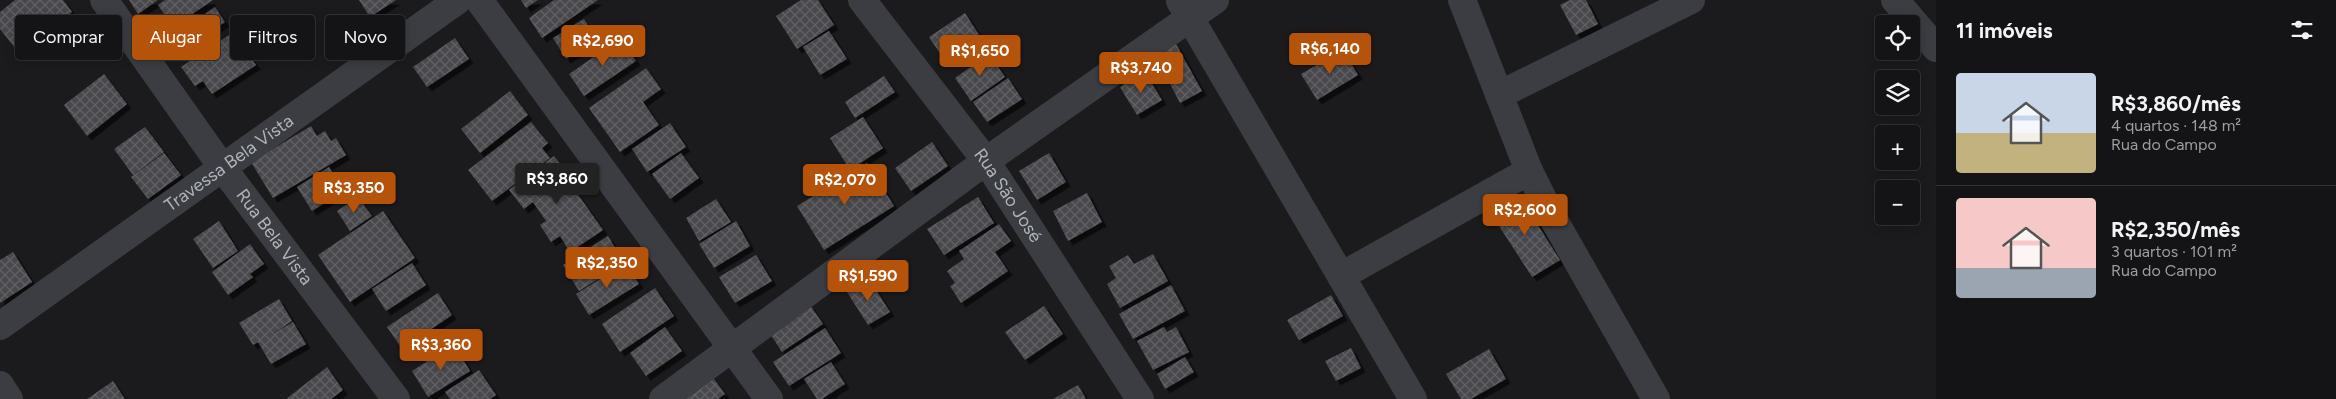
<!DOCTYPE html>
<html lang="pt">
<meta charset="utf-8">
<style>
:root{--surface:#141416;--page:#212123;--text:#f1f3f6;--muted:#9d9ea1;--line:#333335;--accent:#b45309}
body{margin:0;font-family:Figtree,sans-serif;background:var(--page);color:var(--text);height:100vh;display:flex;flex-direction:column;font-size:19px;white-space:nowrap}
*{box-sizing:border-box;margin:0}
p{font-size:16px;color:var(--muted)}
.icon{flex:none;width:28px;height:28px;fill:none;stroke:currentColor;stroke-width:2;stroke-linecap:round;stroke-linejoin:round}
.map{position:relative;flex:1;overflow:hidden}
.drawer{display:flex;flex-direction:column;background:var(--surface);width:400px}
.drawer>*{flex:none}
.top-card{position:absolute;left:15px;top:15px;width:475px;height:45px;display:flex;gap:10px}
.fabs{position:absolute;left:1875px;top:15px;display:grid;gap:10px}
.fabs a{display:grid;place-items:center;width:45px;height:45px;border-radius:5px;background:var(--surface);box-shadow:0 2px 12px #0003,0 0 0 1px var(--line);font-size:25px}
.price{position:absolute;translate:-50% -42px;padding:0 11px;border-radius:5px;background:var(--accent);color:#fff;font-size:16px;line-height:32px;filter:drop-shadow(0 1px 2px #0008)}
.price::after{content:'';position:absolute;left:50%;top:30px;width:15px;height:11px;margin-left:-8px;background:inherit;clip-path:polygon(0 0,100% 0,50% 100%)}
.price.selected{background:#222;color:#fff}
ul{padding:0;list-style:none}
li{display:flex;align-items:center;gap:15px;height:125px;padding:0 20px}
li+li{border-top:1px solid var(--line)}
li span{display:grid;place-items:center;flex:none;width:140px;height:100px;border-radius:5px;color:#555}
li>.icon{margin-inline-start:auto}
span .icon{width:60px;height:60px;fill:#fffc;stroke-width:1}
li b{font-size:21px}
h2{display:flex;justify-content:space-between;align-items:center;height:60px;padding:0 20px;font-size:21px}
.pill{padding:0 18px;border-radius:5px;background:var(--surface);box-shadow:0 2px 12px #0003,0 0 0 1px var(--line);font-size:18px;line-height:45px}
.pill.selected{background:var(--accent);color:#fff}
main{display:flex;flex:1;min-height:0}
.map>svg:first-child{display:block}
.building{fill:url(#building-cross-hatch);filter:url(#shadow)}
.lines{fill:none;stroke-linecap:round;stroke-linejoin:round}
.minor{stroke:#3c3d42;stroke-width:28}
.labels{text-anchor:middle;stroke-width:4;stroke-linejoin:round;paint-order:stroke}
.street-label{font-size:18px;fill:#aeb3bc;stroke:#161618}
</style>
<main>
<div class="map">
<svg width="1936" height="399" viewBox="0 0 1936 399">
<defs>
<pattern id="building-cross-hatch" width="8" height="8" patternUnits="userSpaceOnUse" patternTransform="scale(1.25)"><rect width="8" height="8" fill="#48494d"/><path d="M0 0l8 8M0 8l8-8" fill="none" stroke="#606165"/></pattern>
<filter id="shadow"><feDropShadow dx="4.5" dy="4.5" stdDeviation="0" flood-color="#0009"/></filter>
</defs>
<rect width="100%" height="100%" fill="#1b1b1d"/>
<!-- building -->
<path class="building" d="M15,0h48l9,12 -42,33 -3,-4 -11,8 -16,-20v-17z
M129,0h29l-20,14z
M165,0h48l-40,27 -15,-22z
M359,0h37l-26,17z
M521,0h17l-12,8z
M554,0h44l-56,38 -13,-20z
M801,0h17l16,25 -37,24 -21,-33z
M1570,0h16l12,24 -22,11 -16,-30z
M215,7l10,15 -14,10 4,6 -30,21 -14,-21z
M965,13l16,25 -36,23 -16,-24z
M584,19l13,21 -31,19 -13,-21z
M247,23l16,23 -13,10 6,9 -44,29 -9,-13 -8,5 -14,-19z
M829,31l18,28 -27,16 -17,-28z
M455,38l14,21 -42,28 -14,-20z
M621,38l15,23 -52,35 -15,-22z
M1176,44l26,47 -22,12 -25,-48z
M1343,50l15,25 -41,25 -16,-26z
M989,54l16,23 -34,24 -16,-23z
M646,68l15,21 -18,13 16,23 -39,27 -31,-44z
M1145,72l17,28 -25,15 -17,-28z
M104,74l23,30 -40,32 -23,-31z
M884,76l11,16 -40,26 -10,-16z
M1008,78l14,21 -35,23 -14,-20z
M510,91l18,24 -48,38 -19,-24z
M863,117l20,31 -33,22 -20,-32z
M531,122l17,21 -6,5 8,10 -58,43 -24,-31z
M670,123l16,24 -39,25 -15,-23z
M311,126l6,10 8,-5 6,10 5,-3 10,17 -73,43 -22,-36z
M145,127l19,25 -31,23 -19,-26z
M932,142l16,24 -37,25 -16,-23z
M164,153l17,22 -33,24 -17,-22z
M681,153l18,25 -29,21 -18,-25z
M1049,153l17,29 -29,18 -18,-29z
M554,156l15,19 -28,21 26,-17 36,51 -33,22 -10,-16 -9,6 -11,-17 6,-4 -13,-19 -9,7 -15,-19z
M867,163l27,43 -70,44 -27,-44z
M329,167l15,24 -32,20 -15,-24z
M1087,193l15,29 -34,19 -15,-30z
M1518,194l42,66 -28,17 -42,-65z
M358,197l14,19 -22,15 -13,-20z
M978,197l16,26 -50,32 -17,-26z
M716,199l15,23 -32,19 -13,-23z
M383,211l32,47 -65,44 -32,-47z
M219,221l19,30 -25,17 -20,-29z
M736,221l14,25 -36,22 -15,-24z
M999,224l12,17 -16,11 13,19 -47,32 -11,-17 5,-3 -8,-12 17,-12 -5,-8z
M608,236l16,27 -45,28 -16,-26z
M250,244l14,20 -14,10 3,3 -25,18 -16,-23z
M13,252l19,30 -32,21v-43z
M1153,254l15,27 -48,27 -13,-24 9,-6 -7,-12 19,-11 6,9z
M756,255l16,26 -37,22 -16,-26z
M412,263l14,22 -40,26 -14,-22z
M626,263l13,21 -50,31 -13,-21z
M869,279l21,33 -22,13 -21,-33z
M1171,285l14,26 -52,28 -14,-25z
M655,288l19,28 -54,36 -18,-28z
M438,293l14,22 -50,34 -15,-22z
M1331,295l12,21 -44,24 -12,-20z
M279,299l13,22 -21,14 22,-13 13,22 -35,20 -13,-22 -5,3 -14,-22z
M810,305l13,19 -41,28 -13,-20z
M1044,306l19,28 -38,26 -20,-28z
M665,327l17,24 -36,25 -16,-23z
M1164,327l3,5 9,-5 13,25 -36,18 -16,-29z
M825,328l16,25 -52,33 -16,-24z
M454,344l16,27 -42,26 -16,-26z
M1351,348l10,20 -25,13 -11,-20z
M1489,349l17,30 -35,20h-10l-15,-25z
M1185,357l9,15 -29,17 -8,-15z
M831,362l14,22 -23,15h-5l-13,-20z
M327,367l16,23 -12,9h-45z
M479,370l17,25 -6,4h-40l-5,-7z
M711,375l14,19 -7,5h-41z
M113,381l12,18h-38z
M1078,385l8,14h-33z"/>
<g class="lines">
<!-- minor -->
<g class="minor">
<path id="s1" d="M104,0l118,167 174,232"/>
<path d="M479,0l290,399"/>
<path id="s2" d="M862,0l124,161 154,238"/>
<path d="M1462,0l67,171 21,42 106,186"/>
<path d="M1895,0l41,48"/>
<path d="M1180,1l233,398"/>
<path d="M1499,95l192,-95"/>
<path d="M1341,276l188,-105"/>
<path id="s3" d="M0,326l458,-326"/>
<path d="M0,385l9,14"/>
<path d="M663,399l323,-238 229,-161"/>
</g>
</g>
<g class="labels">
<!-- street labels -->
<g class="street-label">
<text dy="6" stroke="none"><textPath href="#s3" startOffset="281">Travessa Bela Vista</textPath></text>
<text dy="6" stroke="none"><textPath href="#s2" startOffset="244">Rua São José</textPath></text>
<text dy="6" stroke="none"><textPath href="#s1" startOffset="292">Rua Bela Vista</textPath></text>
</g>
</g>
</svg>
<div class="fabs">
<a><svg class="icon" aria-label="locate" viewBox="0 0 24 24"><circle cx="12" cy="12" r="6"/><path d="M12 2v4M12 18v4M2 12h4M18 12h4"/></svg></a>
<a><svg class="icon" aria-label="layers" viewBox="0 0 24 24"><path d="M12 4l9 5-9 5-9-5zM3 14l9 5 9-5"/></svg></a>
<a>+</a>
<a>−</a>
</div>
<b class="price" style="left:603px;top:67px">R$2,690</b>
<b class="price" style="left:1330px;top:75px">R$6,140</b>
<b class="price" style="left:980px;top:77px">R$1,650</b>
<b class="price" style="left:1141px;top:94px">R$3,740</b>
<b class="price selected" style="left:557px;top:205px">R$3,860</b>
<b class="price" style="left:845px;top:206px">R$2,070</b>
<b class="price" style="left:354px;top:214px">R$3,350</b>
<b class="price" style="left:1525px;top:236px">R$2,600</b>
<b class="price" style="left:607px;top:289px">R$2,350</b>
<b class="price" style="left:868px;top:302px">R$1,590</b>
<b class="price" style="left:441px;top:371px">R$3,360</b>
<div class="top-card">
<a class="pill">Comprar</a>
<a class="pill selected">Alugar</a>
<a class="pill">Filtros</a>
<a class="pill">Novo</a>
</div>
</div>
<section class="drawer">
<h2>11 imóveis<svg class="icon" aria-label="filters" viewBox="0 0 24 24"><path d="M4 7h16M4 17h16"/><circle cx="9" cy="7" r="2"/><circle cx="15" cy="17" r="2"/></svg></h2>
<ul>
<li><span style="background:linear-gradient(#c9d6e8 60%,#c2b280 0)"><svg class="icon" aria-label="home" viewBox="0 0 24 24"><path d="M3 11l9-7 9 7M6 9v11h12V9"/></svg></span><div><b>R$3,860/mês</b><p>4 quartos · 148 m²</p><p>Rua do Campo</p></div></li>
<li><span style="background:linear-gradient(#f6c9c9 70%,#9aa5b1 0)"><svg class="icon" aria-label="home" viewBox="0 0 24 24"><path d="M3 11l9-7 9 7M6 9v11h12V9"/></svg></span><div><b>R$2,350/mês</b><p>3 quartos · 101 m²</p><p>Rua do Campo</p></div></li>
</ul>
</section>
</main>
